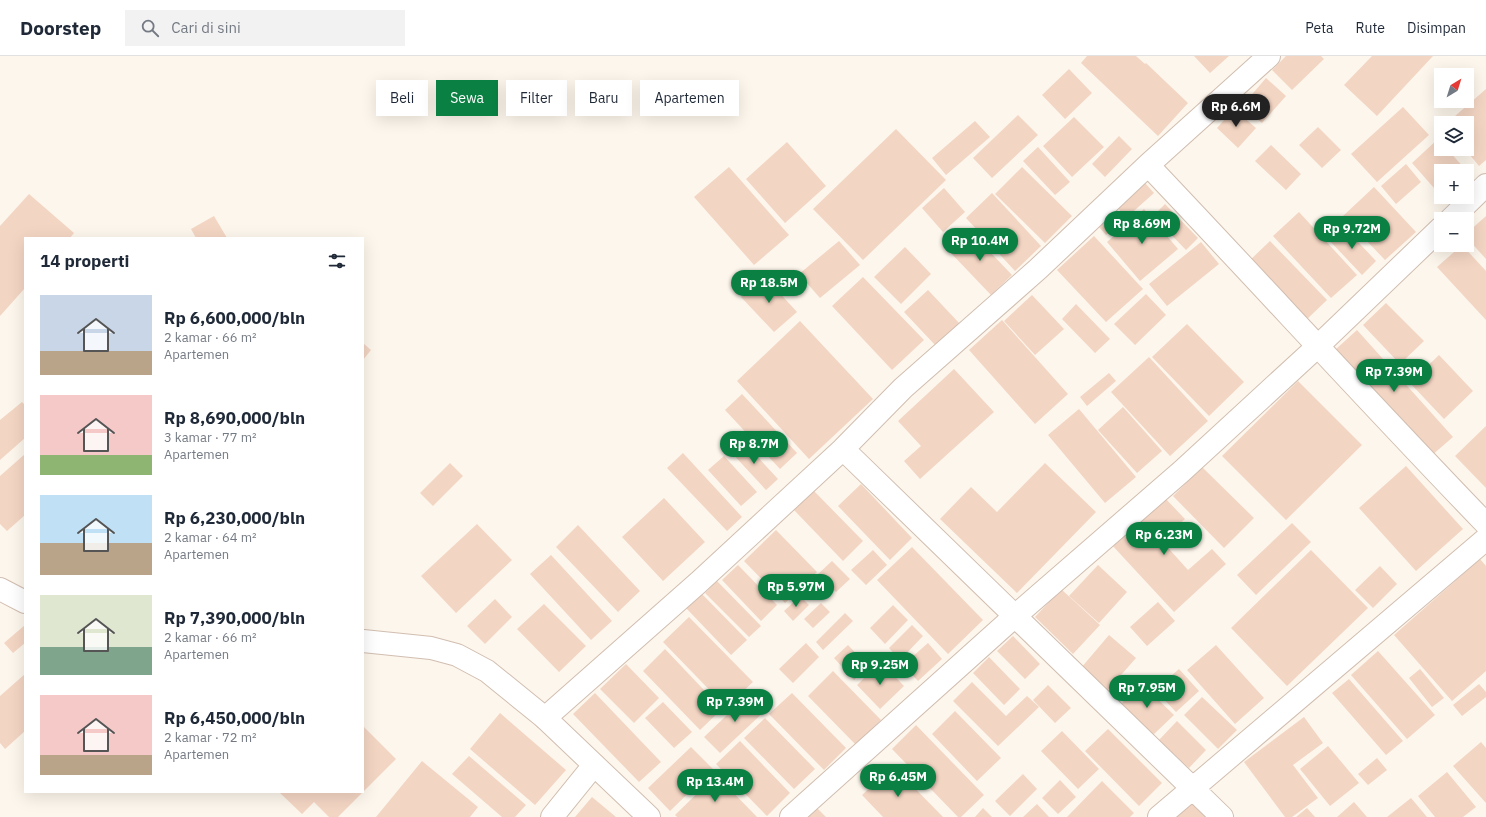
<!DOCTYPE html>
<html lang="id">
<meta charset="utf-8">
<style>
:root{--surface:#fff;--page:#f2f2f3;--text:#1f2937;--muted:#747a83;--line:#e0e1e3;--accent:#0b8043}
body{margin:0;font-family:"IBM Plex Sans",sans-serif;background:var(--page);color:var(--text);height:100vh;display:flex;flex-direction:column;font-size:15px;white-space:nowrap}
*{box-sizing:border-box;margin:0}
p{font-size:13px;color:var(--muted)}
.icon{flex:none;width:22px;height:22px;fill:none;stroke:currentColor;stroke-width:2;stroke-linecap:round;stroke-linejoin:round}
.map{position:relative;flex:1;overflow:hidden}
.side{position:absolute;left:24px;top:181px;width:340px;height:556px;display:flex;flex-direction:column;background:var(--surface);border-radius:0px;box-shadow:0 4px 16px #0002}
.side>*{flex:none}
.hud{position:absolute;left:376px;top:24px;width:380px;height:36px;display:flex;gap:8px}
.needle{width:26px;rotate:38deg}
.fabs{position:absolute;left:1434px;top:12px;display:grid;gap:8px}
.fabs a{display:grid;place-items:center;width:40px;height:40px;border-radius:0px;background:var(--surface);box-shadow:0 4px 16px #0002;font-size:20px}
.price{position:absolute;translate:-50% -34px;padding:0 9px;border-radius:14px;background:var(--accent);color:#fff;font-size:13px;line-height:26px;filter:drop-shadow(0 1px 2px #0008)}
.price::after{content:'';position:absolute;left:50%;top:24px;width:12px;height:9px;margin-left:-6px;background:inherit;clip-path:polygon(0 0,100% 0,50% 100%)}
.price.on{background:#222;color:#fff}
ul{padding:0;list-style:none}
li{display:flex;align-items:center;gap:12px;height:100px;padding:0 16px}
li span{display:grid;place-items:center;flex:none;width:112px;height:80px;border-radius:0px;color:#555}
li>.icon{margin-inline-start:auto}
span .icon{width:48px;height:48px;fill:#fffc;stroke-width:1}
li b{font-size:17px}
h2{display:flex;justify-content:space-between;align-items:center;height:48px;padding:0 16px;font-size:17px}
.tag{padding:0 14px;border-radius:0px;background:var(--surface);box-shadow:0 4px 16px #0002;font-size:14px;line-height:36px}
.tag.on{background:var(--accent);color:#fff}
header{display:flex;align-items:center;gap:24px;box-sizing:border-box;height:56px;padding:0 20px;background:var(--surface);border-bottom:1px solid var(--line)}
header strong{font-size:19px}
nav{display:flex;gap:22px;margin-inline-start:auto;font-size:14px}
.search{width:280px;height:36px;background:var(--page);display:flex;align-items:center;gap:10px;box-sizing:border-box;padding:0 14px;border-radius:0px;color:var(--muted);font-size:15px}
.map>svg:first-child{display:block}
.building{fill:#f3d5c3}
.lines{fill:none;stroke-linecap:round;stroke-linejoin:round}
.minor-casing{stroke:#d1beb0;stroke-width:24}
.tertiary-casing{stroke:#d1beb0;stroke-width:24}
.minor{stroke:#fff;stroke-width:22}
.tertiary{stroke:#fff;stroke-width:22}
</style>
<header>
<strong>Doorstep</strong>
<div class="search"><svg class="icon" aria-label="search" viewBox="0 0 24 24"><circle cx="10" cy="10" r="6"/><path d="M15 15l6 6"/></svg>Cari di sini</div>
<nav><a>Peta</a><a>Rute</a><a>Disimpan</a></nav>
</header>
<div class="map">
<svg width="1486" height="761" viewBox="0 0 1486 761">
<rect width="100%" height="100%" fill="#fdf6ec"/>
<!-- building -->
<path class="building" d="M1087,0h49l9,8 1,-1 42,40 -30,33 -77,-73z
M1194,0h35l-19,17z
M1286,0h35l3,3 -32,31 -20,-20z
M1372,0h61l-56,60 -33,-31z
M1069,13l23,24 -27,26 -23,-24z
M1266,22l20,18 -24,27 -20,-17z
M1486,33v71l-7,6 -14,-17h2v-26h-20z
M1403,51l26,28 -52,47 -26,-28z
M1234,53l22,19 -18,20 -21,-20z
M1018,59l20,20 -46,43 -19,-20z
M1074,61l30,30 -32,30 -29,-31z
M975,65l15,16 -44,38 -14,-17z
M1318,71l23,23 -19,18 -23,-23z
M896,73l50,51 -83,80 -50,-51z
M1119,80l13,13 -27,28 -13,-13z
M1438,83l3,3v7h6l20,22h-26v25l-29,-33z
M787,86l39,44 -41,37 -39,-44z
M1271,89l30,29 -15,16 -31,-29z
M1038,91l32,35 -15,13 -32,-34z
M1406,108l15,18 -25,22 -15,-18z
M729,111l60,68 -35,30 -60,-68z
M1022,111l50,49 -27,27 -50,-49z
M1467,115l7,8 -7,7z
M1145,127l9,10 -28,25 -9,-11z
M1374,131l42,45 -31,28 -42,-44z
M944,132l21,24 -22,20 -21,-24z
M992,137l49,53 -26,25 -49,-53z
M29,138l45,39 -4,5h-45v50l-25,28v-90z
M1442,141h12l-6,6z
M1165,148l33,34 -12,12 -33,-34z
M1144,153l34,40 -38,32 -33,-39z
M1299,156l58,63 -26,23 -58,-62z
M1112,157l9,9 -15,13 -8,-9z
M214,160l13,22h-31l-5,-9z
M1486,160v43l-19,-21v-5z
M1343,170l33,35 -14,14 -33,-35z
M969,174l43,45 -21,20 -43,-45z
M1094,180l49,53 -37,33 -49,-52z
M839,185l21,24 -40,33 -21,-24z
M1270,185l57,59 -23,22 -57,-59z
M1201,186l18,22 -52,42 -18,-22z
M1462,189l24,26v49l-49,-53z
M905,191l26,27 -30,30 -27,-27z
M764,220l33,36 -23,20 -33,-35z
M863,221l61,63 -32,30 -60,-64z
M928,234l32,34 -24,22 -32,-34z
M1146,238l20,21 -31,30 -21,-21z
M1032,239l32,34 -29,26 -31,-34z
M1386,247l38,38 -24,23 -37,-39z
M1076,248l34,35 -15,14 -33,-34z
M1002,264l66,74 -33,30 -66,-74z
M800,265l73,78 -64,60 -72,-78z
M1187,268l57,58 -35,34 -57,-59z
M1357,274l96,107 -22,19 -96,-106z
M363,287l8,7 -8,10z
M1439,299l34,36 -29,28 -34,-36z
M1149,301l59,64 -38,35 -59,-64z
M954,313l40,43 -74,67 -16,-18 17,-15 -23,-25z
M1109,317l7,8 -29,25 -7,-9z
M1298,325l64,64 -76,75 -64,-64z
M742,338l55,59 -17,16 -55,-59z
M22,346l3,3v33l-25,22v-40z
M1123,351l39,44 -25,22 -39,-43z
M1079,353l57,68 -31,26 -57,-68z
M1486,370v62l-31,-32z
M742,384l36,39 -12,11 -36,-39z
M683,397l59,64 -15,14 -60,-63z
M25,398v61l-18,16 -7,-7v-48z
M724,400l33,36 -16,14 -33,-36z
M450,407l13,13 -30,30 -13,-13z
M1045,407l51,49 -79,81 -77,-74 31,-32 26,25z
M1406,410l57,63 -47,42 -57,-63z
M1202,411l52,51 -30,30 -51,-52z
M861,428l51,54 -22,22 -52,-54z
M814,435l49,50 -20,20 -49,-51z
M1163,440l22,23 -24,21 27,30 24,-21 14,15 -52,48 -63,-68z
M664,442l41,44 -42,39 -41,-44z
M1292,467l19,19 -55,53 -19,-20z
M477,468l35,36 -56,53 -35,-37z
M578,469l62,66 -22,21 -62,-65z
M776,474l41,42 -32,31 -41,-42z
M912,491l71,73 -35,34 -71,-74z
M873,494l14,15 -21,20 -15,-15z
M1311,494l57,58 -81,78 -56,-58z
M551,499l61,66 -21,19 -61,-66z
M1480,503l6,7v105l-34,30 -58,-66z
M832,505l18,18 -14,13 -18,-18z
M738,509l39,40 -16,16 -39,-41z
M1098,509l29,27 -28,31 -30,-27z
M1380,510l17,18 -24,24 -18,-18z
M717,525l44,45 -12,11 -44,-44z
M1061,533l39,36 -27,29 -38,-37z
M701,537l46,47 -16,15 -45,-47z
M800,540l9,9 -16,16 -9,-10z
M495,543l17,18 -27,27 -18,-18z
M1158,546l17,19 -28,25 -17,-19z
M821,547l9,9 -17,16 -9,-9z
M544,548l42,42 -27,26 -42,-43z
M893,549l15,15 -23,24 -15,-16z
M845,557l8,8 -30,29 -7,-8z
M689,561l64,65 -27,25 -63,-65z
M25,569v18l-12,10 -9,-10z
M912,569l11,11 -23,24 -11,-12z
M1109,579l27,23 -29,33 -26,-23z
M1013,580l27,28 -15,15 -28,-28z
M806,587l13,14 -26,26 -14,-14z
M928,587l14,16 -24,22 -15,-16z
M848,589l20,21 -14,14 -20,-22z
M1216,589l48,53 -29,26 -48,-54z
M665,593l57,60 -22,21 -57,-59z
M1378,595l57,64 -28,24 -56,-64z
M989,601l31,32 -16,16 -31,-32z
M881,606l23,24 -24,23 -23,-24z
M626,608l33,34 -25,25 -34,-34z
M1179,613l20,22 -23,21 -21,-22z
M1420,613l24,29 -12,9 -23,-29z
M833,615l48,49 -25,25 -48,-49z
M25,618v57l-20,18 -5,-6v-47z
M1123,620l11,10 -13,13 -11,-10z
M1349,623l54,62 -17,14 -54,-62z
M972,626l34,34 21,-20 12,11 -41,39 -45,-45z
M1141,627l33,32 -21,20 -32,-31z
M1479,628l7,8v5l-24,19 -9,-11z
M1048,629l23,23 -16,15 -22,-23z
M595,637l66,69 -22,20 -66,-68z
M750,637l16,17 -46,43 -16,-16z
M792,637l54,55 -22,22 -55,-56z
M1202,641l35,33 -19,19 -34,-34z
M663,646l29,30 -18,16 -29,-30z
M955,655l46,47 -24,23 -45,-47z
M500,657l66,57 -31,35 -65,-56z
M1304,661l19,26 -30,22 25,33 -26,19h-7l-41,-55z
M765,662l50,51 -21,20 -50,-51z
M1177,665l29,29 -17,18 -30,-28z
M916,669l68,70 -23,22h-3l-66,-68z
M363,670l33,33 -33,33z
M1108,673l54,54 -23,23 -54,-55z
M1062,675l37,38 -21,20 -37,-38z
M740,685l50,52 -23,23 -51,-52z
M1481,686l5,6v55l-33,-37z
M1328,690l31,37 -29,23 -30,-37z
M691,691l22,22 -43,42 -22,-23z
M469,700l57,49 -11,12h-13l-50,-43z
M1377,702l10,12 -19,15 -10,-11z
M422,705l56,46 -8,10h-94z
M893,710l50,51h-60l-21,-22z
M1447,716l29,35 -13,10h-28l-17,-21z
M1023,718l14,15 -27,27 -15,-15z
M716,719l41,42h-80l-2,-2z
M1060,724l16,17 -18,17 -16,-16z
M1102,725l32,32 -4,4h-63z
M279,736h84l-25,25h-9l-15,-15 -12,12z
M592,741l24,20h-41z
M1411,742l16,19h-40z
M1194,743l14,18h-36z
M1354,746l13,15h-30z
M1037,748l12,13h-26z
M817,752l9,9h-18z
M983,752l9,9h-17z
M1307,752l8,9h-19z"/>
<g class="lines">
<!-- minor casing -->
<g class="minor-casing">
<path id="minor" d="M1148,109c113,119 224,241 338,359
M1451,163l35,-34
M843,393l379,368
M545,662l154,-136 144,-133 60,-61 135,-119 110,-104 121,-109
M552,761l42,-52
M791,761l224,-201 167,-145 136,-125 123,-118
M1159,761l327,-278"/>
</g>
<!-- tertiary casing -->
<g class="tertiary-casing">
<path id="tertiary" d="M0,533l25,13
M363,585l68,7 26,7 30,16 58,47 104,99"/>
</g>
<!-- minor -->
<use href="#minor" class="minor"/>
<!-- tertiary -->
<use href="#tertiary" class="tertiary"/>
</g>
</svg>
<div class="fabs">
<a><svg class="needle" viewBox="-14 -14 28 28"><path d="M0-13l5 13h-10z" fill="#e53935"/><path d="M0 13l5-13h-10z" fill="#747a83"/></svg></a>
<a><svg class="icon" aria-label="layers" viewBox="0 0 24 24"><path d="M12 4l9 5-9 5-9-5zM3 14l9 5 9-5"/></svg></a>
<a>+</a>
<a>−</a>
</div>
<b class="price on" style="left:1236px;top:72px">Rp 6.6M</b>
<b class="price" style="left:1142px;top:189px">Rp 8.69M</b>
<b class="price" style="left:1352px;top:194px">Rp 9.72M</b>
<b class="price" style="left:980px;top:206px">Rp 10.4M</b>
<b class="price" style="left:769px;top:248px">Rp 18.5M</b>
<b class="price" style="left:1394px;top:337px">Rp 7.39M</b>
<b class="price" style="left:754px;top:409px">Rp 8.7M</b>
<b class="price" style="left:1164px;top:500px">Rp 6.23M</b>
<b class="price" style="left:796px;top:552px">Rp 5.97M</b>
<b class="price" style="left:880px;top:630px">Rp 9.25M</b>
<b class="price" style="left:1147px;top:653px">Rp 7.95M</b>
<b class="price" style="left:735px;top:667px">Rp 7.39M</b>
<b class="price" style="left:898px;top:742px">Rp 6.45M</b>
<b class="price" style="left:715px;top:747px">Rp 13.4M</b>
<div class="hud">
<a class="tag">Beli</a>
<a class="tag on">Sewa</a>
<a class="tag">Filter</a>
<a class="tag">Baru</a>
<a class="tag">Apartemen</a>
</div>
<section class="side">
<h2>14 properti<svg class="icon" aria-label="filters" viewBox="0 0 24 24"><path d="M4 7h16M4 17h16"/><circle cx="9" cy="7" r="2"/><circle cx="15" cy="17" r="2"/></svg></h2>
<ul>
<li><span style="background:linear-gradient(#c9d6e8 70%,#b9a48a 0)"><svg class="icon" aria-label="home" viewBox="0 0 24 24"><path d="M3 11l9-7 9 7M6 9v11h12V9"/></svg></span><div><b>Rp 6,600,000/bln</b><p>2 kamar · 66 m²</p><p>Apartemen</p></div></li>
<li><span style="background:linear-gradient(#f6c9c9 75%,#8fb573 0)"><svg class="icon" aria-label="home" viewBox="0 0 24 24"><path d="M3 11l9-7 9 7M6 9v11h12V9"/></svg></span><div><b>Rp 8,690,000/bln</b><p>3 kamar · 77 m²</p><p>Apartemen</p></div></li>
<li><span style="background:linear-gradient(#bfe0f5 60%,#b9a48a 0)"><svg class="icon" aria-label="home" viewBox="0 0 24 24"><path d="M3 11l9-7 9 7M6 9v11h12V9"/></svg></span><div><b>Rp 6,230,000/bln</b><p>2 kamar · 64 m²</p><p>Apartemen</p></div></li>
<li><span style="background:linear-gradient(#dfe7d0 65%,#7fa58c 0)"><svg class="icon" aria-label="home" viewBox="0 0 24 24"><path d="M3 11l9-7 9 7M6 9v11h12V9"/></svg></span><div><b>Rp 7,390,000/bln</b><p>2 kamar · 66 m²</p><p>Apartemen</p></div></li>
<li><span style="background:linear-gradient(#f6c9c9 75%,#b9a48a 0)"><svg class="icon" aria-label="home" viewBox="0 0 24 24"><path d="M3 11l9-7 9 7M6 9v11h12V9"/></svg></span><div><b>Rp 6,450,000/bln</b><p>2 kamar · 72 m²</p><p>Apartemen</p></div></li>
</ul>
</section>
</div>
